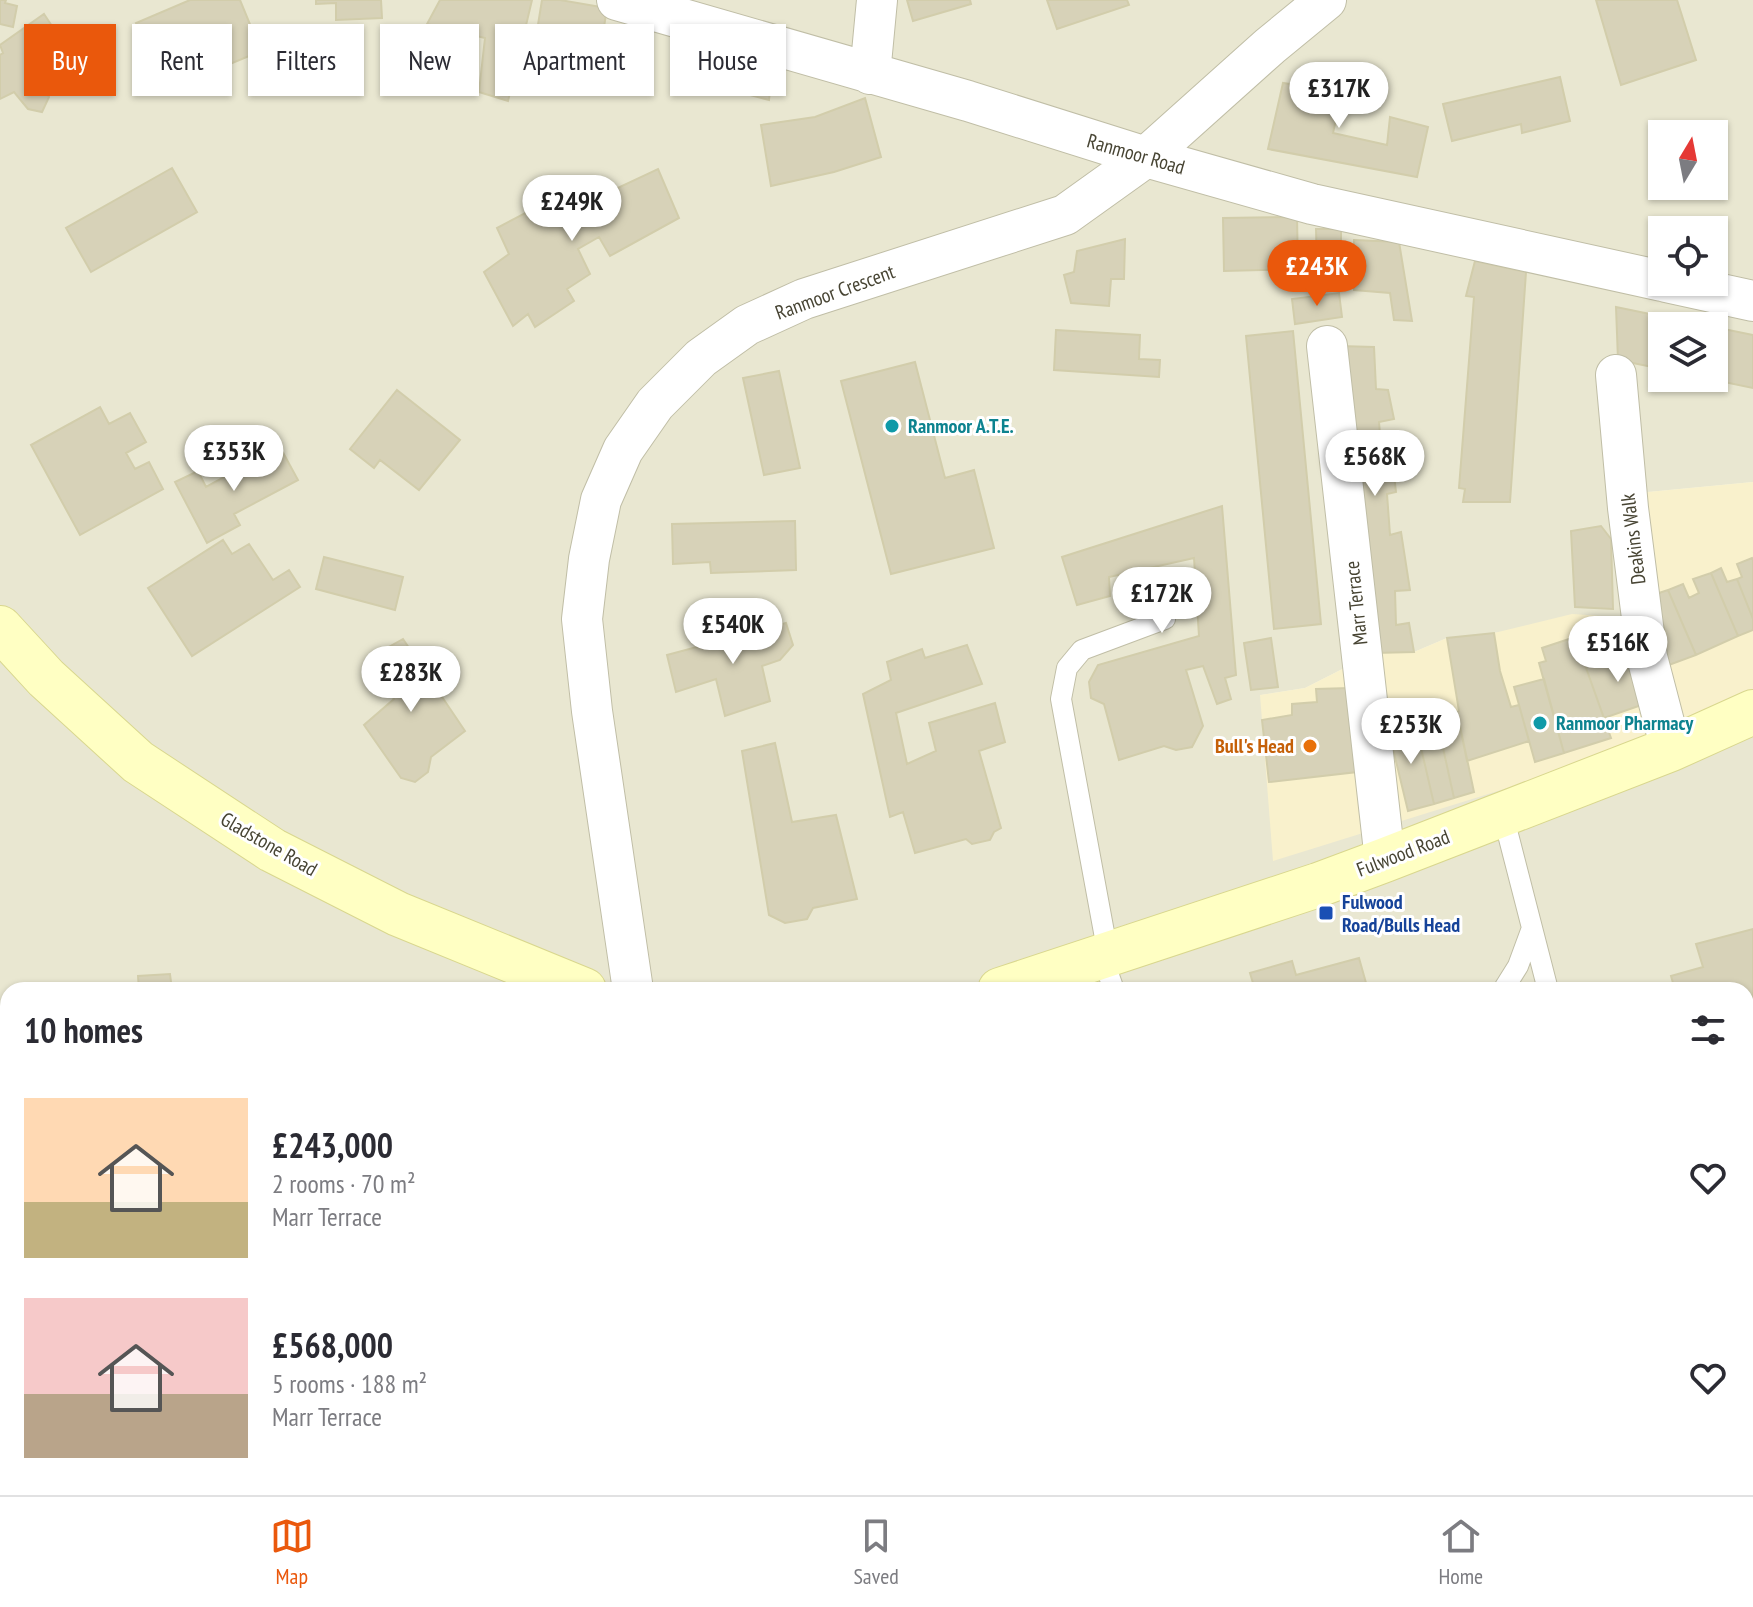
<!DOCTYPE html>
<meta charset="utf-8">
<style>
:root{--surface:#fff;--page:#f7f7f7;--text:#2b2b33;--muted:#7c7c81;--line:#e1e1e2;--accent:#ea580c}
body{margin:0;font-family:"PT Sans Narrow",sans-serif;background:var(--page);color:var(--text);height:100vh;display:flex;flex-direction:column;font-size:30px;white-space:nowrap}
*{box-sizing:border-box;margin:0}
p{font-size:26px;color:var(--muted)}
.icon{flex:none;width:44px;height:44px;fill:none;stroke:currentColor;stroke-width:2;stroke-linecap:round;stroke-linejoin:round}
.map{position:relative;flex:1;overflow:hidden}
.panel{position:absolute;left:0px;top:982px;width:1754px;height:514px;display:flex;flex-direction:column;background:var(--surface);border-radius:24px 24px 0 0;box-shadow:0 2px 6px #0004}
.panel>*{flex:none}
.guide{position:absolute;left:24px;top:24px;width:800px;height:72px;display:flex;gap:16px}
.needle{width:52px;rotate:10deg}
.buttons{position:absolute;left:1648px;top:120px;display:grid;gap:16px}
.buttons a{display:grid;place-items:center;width:80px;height:80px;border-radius:0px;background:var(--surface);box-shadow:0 2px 6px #0004;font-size:40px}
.price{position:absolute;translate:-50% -68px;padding:0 18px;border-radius:28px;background:#fff;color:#222;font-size:26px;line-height:52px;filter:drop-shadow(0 2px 4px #0008)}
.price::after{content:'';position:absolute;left:50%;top:48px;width:24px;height:18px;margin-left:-12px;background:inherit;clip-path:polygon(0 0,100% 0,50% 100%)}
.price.current{background:var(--accent);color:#fff}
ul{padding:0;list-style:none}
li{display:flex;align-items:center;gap:24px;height:200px;padding:0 24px}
li span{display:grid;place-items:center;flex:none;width:224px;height:160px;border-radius:0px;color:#555}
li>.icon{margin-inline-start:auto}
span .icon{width:96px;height:96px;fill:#fffc;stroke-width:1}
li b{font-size:34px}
h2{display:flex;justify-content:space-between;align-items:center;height:96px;padding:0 24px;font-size:34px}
.chip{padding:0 28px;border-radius:0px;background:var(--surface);box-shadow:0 2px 6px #0004;font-size:28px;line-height:72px}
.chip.current{background:var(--accent);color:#fff}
.tab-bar{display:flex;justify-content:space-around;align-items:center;height:112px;border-top:2px solid var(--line);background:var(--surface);font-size:22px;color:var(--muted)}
.tab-bar a{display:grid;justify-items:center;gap:4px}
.tab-bar .current{color:var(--accent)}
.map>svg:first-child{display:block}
.residential{fill:#e9e7d1;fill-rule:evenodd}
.commercial{fill:#f9f1cc}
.building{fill:#d7d2b8;stroke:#d2cdab;stroke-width:2}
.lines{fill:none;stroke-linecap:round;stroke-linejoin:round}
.lane-casing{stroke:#c0bea6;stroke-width:22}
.street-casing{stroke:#c0bea6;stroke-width:42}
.secondary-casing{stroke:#d9d78e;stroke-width:46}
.lane{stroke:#fff;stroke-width:20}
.street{stroke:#fff;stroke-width:40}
.secondary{stroke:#ffffc3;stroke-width:44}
.culture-dot{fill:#0f9aa8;stroke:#fff;stroke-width:3}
.food-dot{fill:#e8710a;stroke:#fff;stroke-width:3}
.transit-dot{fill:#1a4fb4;stroke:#fff;stroke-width:3}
.labels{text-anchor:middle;stroke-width:6;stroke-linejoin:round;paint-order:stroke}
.street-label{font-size:20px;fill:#474433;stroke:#fff}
.culture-label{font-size:20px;font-weight:bold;fill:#0d838f;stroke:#fff;text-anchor:start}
.food-label{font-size:20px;font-weight:bold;fill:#c56008;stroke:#fff;text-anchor:end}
.transit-label{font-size:20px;font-weight:bold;fill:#164399;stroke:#fff;text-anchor:start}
</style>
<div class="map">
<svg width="1753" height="1495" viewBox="0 0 1753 1495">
<rect width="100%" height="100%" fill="#f4f3e4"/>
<!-- residential -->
<path class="residential" d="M0,0h1753v482l-126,12 5,124 -185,20 -33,14 -40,1 -69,35 -44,7 492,6v794h-1753zM1662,134h52v52h-52zM1662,230h52v52h-52zM1662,326h52v52h-52zM8,990h1738v498h-1738z"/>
<!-- commercial -->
<path class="commercial" d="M1753,482v219l-63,30 -417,130 -13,-166 45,-7 69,-35 40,-1 33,-14 47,-5 78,-19 60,4 -5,-124z"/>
<!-- building -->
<path class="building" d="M0,0h6l-1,3 12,3 -4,21 -13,-3z
M190,0h50l21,51 -96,40 -29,-68z
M316,0h65l1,18 -46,2v-17l-20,1z
M440,0h92l-24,101 -29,-9 6,-54 -58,-14z
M542,0h18l47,8 -13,82 -65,-10z
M907,0h63l1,4 -58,17z
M1047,0h80l2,5 -72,24z
M1596,0h81l19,60 -75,25z
M44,14l22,33 -34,17 17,33 -7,15 -14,-3 -14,-17 -14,7v-44l3,-2 -3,-8z
M715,54l58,10 -4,36 -56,-15z
M1314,69l18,3 10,20 -9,41 54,12 3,-28 38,10 -11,50 -149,-28 15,-66 19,3 2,-11z
M1560,77l10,44 -48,12 -1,-9 -69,17 -9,-37z
M865,98l16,59 -47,15 -63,14 -10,-61 54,-8z
M172,168l25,44 -106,60 -25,-44z
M658,169l21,49 -69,38 -11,-19 -21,12 12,25 -23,15 7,12 -39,26 -7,-13 -15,12 -29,-54 25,-18 -12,-26 82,-43 9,17z
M1297,217l1,52 -74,2 -1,-53z
M1316,229h25v37l-24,1z
M1125,239l-1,40h-13l-2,27 -38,-3 -7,-28 10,-3 3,-21z
M1354,240l45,2 13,79 -18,-1 -4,-27 -36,-3z
M1475,261l51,11 -16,230h-47l2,-13 -6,-1 15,-191 -8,-1z
M1339,293l3,24 -47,7 -3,-25z
M1616,307l92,19h-46v43l-44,-9z
M1714,327l39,8v53l-48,-10h9z
M1056,330l84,5 -1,24 21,1 -1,17 -105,-7z
M1293,331l28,293 -47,5 -28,-293z
M1339,346l35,1 2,42 12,1 6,29 -15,3 2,24 9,-5 6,51 -9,2 3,41 11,-3 9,58 -15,1 1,34 13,-2 5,29 -40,1z
M915,362l30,116 29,-8 20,78 -103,26 -50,-193z
M779,371l21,97 -36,7 -21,-97z
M397,390l63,50 -41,50 -39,-30 -6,8 -24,-19z
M100,407l9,17 21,-11 16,29 -20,11 9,16 14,-7 14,27 -83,46 -49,-90z
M280,447l18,33 -64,34 6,11 -33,18 -32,-61 23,-11 8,16z
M1222,506l14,169 -11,3 6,21 -14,5 -14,-38 -17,4 17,56 -11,21 -16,3 -12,-4 -45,14 -15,-56 -13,-6 -2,-16 9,-17 101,-29 -5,-78 -85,19 1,19 -33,9 -15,-48z
M795,521l1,49 -85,3 -1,-11 -37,2 -1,-40z
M1601,526l10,13 2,70 -38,-2 -4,-76z
M223,540l9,14 17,-10 24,36 16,-10 11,17 -108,69 -44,-68z
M324,557l79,20 -8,33 -79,-21z
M1752,558l1,2v59l-16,-40 5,-2 -5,-13z
M1721,568l6,14 10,-3 16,40v11l-15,6 -27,-63z
M1711,573l27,63 -42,19 -28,-65 15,-6 6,14 10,-5 -6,-14z
M1668,590l28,65 -30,11v-29l-10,-43z
M786,623l7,22 -13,15 -18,6 8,35 -45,15 -9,-37 -40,13 -9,-37z
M1494,633l6,38 11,36 8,-2 10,36 -62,20 -10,-49 2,-1 -12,-73z
M1575,637l36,101 -47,15 -25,-90 7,-2 -4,-13z
M1271,638l7,49 -27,3 -7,-47z
M403,639l62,92 -34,26 -3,15 -13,10 -14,-4 -37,-53 30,-26 -25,-41z
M967,645l15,39 -86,29 11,51 29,-13 -7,-28 66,-20 10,39 -26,9 22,77 -7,4 -4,8 -18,4 -6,-5 -51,14 -12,-41 -13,5 -27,-123 28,-14 -4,-18 35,-13 3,9z
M1635,652l15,50 -46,16 -19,-53z
M1544,679l20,74 -29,9 -21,-75z
M1350,688l7,84 -88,10 -7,-62 30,-5v-11l25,-2 -1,-13z
M1457,712l17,80 -20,6 -18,-82z
M1436,716l18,82 -20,6 -19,-82z
M1415,722l19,82 -26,7 -20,-83z
M775,743l17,79 44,-7 21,84 -44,9 -6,11 -22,4 -16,-8 -27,-164z
M1753,929v87l-7,1v-27h-71l-4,-14 32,-9 -7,-23z
M1359,958l9,32h-113l-5,-17 42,-12 4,14z
M170,974l2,16h-33l-1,-14z
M0,1080l8,15v138l-8,4z
M167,1488h45l4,7h-61z
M1045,1488l1,7h-54v-1z
M1361,1488h10l2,7h-21l-1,-4z"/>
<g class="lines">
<!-- lane casing -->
<g class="lane-casing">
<path id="lane" d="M1503,815l45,175
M1108,954l-47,-255 6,-31 15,-18 83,-31
M1102,956l12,34
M1503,990l15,-24 14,-38
M0,1356l8,-4
M1263,1488l2,7"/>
</g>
<!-- street casing -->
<g class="street-casing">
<path id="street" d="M617,0l351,101 178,56 166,47 350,77
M870,74l7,-74
M1666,282l87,19
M1327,346l58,514
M1616,375l12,133 19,149 24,92
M633,990l-41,-279 -10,-92 7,-60 12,-59 22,-50 32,-46 46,-46 46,-33 57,-26 261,-84 81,-58 124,-111 56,-46"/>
</g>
<!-- secondary casing -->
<g class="secondary-casing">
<path id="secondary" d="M0,628l46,50 92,84 134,88 126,64 186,76
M1000,990l318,-105 67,-25 286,-111 82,-37
M0,1486l8,-4
M902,1488v7"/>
</g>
<!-- lane -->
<use href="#lane" class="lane"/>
<!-- street -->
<use href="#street" class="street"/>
<!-- secondary -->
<use href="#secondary" class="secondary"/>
</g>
<!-- markers -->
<g class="culture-dot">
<circle cx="892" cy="426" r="8"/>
<circle cx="1540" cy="723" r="8"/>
</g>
<circle class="food-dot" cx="1310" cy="746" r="8"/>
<rect class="transit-dot" x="1318" y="905" width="16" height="16" rx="4"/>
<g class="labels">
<!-- street labels -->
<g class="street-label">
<text transform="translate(1136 154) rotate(16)" y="7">Ranmoor Road</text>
<text transform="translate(835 292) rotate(-20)" y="7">Ranmoor Crescent</text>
<text transform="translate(1633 539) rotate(-97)" y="7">Deakins Walk</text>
<text transform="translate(1356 603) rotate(-96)" y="7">Marr Terrace</text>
<text transform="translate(269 844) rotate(30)" y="7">Gladstone Road</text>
<text transform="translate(1403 853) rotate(-21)" y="7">Fulwood Road</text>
</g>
<!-- culture labels -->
<g class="culture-label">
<text x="908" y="433">Ranmoor A.T.E.</text>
<text x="1556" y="730">Ranmoor Pharmacy</text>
</g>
<!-- food labels -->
<g class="food-label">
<text x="1294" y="753">Bull's Head</text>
</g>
<!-- transit labels -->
<g class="transit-label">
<text x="1342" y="909">Fulwood<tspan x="1342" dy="23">Road/Bulls Head</tspan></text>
</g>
</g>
</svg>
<div class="buttons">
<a><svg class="needle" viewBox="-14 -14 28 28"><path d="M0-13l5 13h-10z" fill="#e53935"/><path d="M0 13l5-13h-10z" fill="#7c7c81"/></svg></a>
<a><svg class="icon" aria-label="locate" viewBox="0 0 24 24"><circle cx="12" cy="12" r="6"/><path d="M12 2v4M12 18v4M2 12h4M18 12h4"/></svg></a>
<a><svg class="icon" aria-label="layers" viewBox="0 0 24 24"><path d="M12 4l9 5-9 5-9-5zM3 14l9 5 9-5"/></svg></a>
</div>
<b class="price" style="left:1339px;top:130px">£317K</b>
<b class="price" style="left:572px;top:243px">£249K</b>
<b class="price current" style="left:1317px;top:308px">£243K</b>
<b class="price" style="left:234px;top:493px">£353K</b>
<b class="price" style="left:1375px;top:498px">£568K</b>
<b class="price" style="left:1162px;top:635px">£172K</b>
<b class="price" style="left:733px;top:666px">£540K</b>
<b class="price" style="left:1618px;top:684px">£516K</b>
<b class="price" style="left:411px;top:714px">£283K</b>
<b class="price" style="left:1411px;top:766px">£253K</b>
<div class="guide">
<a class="chip current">Buy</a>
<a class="chip">Rent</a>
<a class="chip">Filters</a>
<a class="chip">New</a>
<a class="chip">Apartment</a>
<a class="chip">House</a>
</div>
<section class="panel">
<h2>10 homes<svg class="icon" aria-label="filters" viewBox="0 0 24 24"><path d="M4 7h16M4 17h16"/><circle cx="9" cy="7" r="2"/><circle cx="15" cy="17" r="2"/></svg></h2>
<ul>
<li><span style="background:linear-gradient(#ffd9b3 65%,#c2b280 0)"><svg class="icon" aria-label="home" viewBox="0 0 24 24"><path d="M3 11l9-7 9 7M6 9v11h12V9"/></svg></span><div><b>£243,000</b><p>2 rooms · 70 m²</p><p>Marr Terrace</p></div><svg class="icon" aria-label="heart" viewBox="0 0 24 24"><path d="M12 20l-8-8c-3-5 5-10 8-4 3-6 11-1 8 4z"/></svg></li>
<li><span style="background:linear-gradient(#f6c9c9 60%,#b9a48a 0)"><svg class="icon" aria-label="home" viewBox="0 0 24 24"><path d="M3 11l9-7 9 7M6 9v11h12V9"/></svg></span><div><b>£568,000</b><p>5 rooms · 188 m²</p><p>Marr Terrace</p></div><svg class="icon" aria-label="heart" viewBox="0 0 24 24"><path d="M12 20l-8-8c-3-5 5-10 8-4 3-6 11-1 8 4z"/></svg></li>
</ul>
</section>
</div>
<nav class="tab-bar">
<a class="current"><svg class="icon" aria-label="map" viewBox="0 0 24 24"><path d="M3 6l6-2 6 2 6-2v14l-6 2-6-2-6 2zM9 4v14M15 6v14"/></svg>Map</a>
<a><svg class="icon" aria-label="saved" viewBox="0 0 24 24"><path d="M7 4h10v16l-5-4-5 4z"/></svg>Saved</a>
<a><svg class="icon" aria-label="home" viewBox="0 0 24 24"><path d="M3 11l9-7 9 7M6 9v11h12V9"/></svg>Home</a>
</nav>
